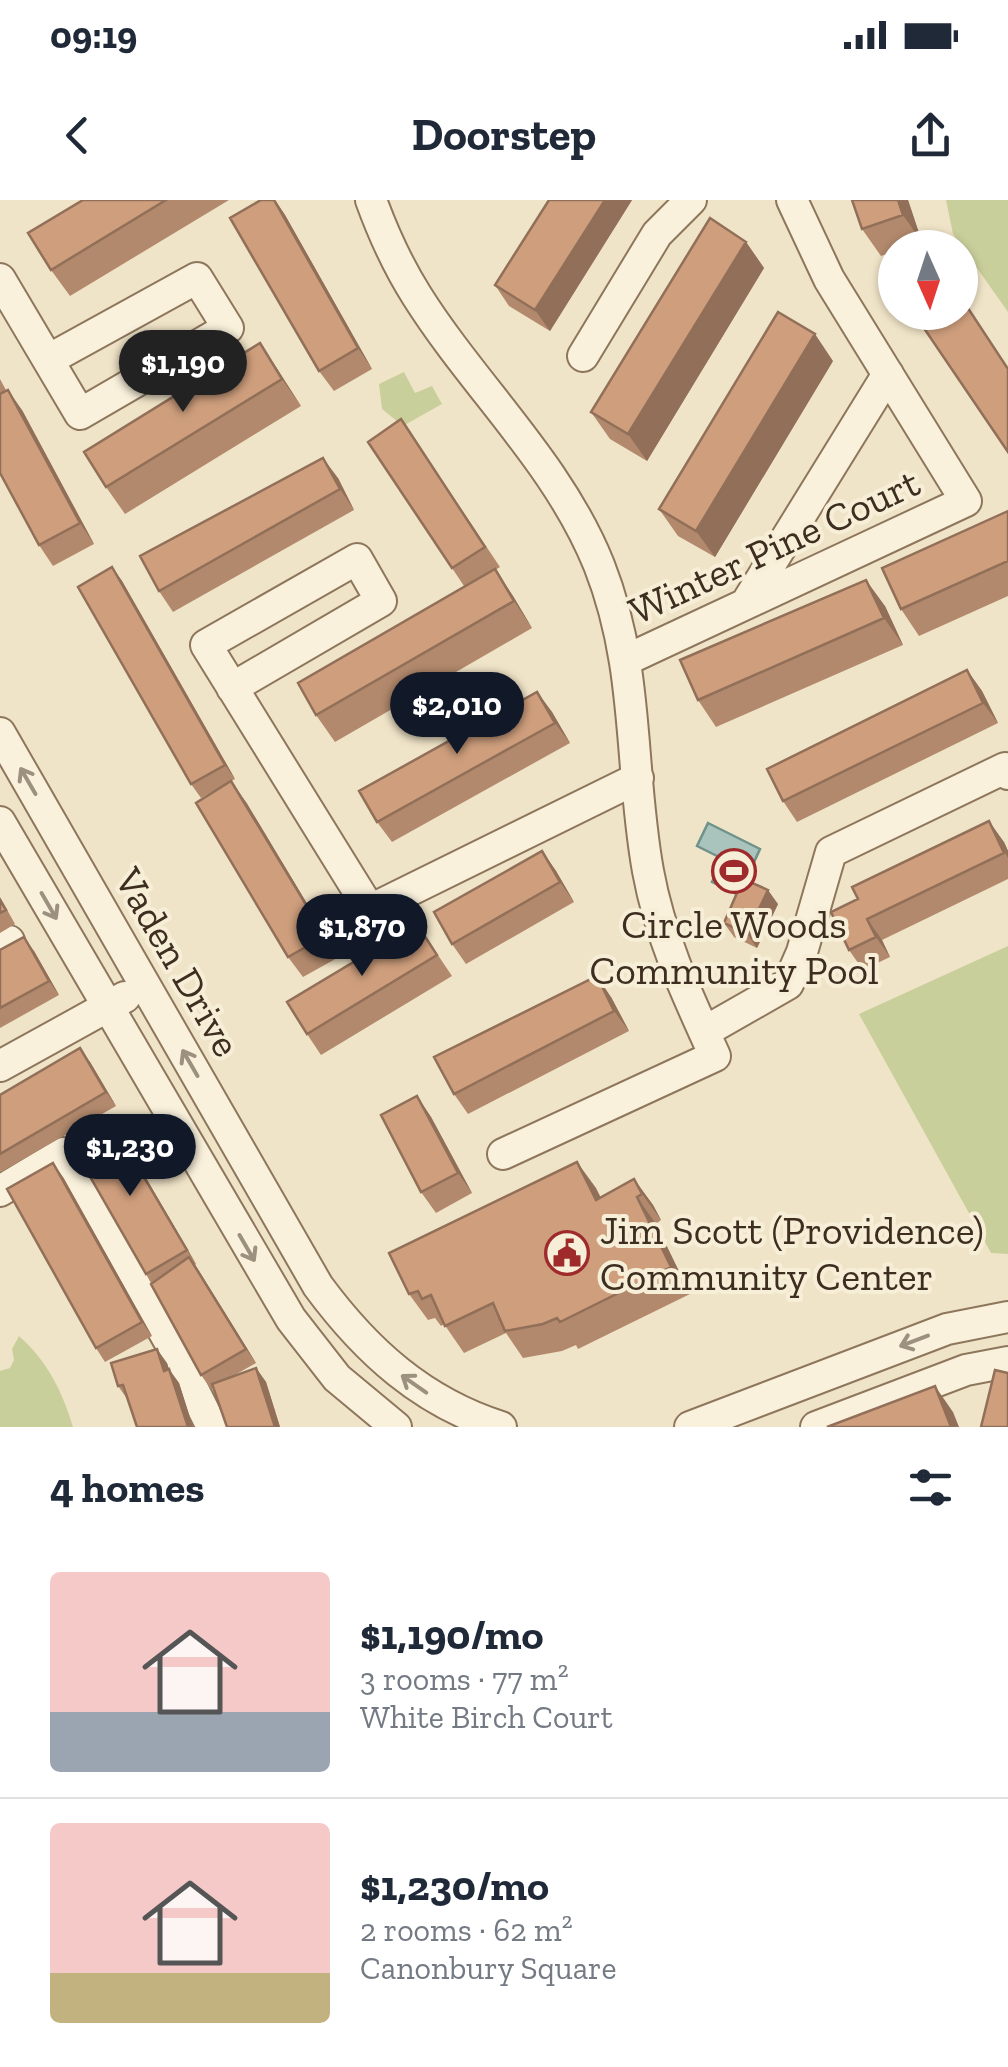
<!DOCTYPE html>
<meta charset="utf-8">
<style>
:root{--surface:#fff;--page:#f2f2f3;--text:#1f2937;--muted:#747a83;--line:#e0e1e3;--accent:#111827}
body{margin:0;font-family:"Zilla Slab",serif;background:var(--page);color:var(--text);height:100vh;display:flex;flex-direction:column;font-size:38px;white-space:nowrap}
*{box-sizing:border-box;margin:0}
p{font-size:32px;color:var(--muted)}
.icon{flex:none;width:55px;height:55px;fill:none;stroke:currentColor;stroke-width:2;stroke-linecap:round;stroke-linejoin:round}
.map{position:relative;height:1227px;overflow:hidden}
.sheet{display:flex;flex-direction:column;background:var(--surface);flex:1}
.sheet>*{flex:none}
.needle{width:65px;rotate:177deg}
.buttons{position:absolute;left:878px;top:30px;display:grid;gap:20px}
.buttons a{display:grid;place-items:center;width:100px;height:100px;border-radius:50%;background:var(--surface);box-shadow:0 2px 8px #0004;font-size:50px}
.price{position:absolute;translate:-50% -85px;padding:0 22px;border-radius:35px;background:var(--accent);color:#fff;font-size:32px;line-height:65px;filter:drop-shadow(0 2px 5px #0008)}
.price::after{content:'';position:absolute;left:50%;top:60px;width:30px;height:22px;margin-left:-15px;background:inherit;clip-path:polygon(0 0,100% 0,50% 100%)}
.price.selected{background:#222;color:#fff}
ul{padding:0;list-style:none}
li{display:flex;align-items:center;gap:30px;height:250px;padding:0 50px}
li+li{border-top:2px solid var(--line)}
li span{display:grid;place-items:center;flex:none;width:280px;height:200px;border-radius:10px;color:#555}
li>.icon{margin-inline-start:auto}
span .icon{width:120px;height:120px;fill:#fffc;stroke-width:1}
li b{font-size:42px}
h2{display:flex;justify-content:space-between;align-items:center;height:120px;padding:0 50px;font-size:42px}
.status{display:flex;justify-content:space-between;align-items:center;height:70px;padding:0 50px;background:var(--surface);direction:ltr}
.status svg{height:28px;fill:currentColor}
header{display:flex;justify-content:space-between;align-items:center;height:130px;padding:0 50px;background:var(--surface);font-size:45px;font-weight:800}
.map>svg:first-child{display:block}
.green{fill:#c9cf9b}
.water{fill:#a9c4bc;stroke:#6f938a;stroke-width:2.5}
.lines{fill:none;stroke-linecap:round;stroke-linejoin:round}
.minor-casing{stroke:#8d765c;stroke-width:34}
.minor{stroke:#faf1dc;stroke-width:30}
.wall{fill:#b2896c}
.shaded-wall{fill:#916f58}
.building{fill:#cf9f7d;stroke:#916f58;stroke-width:2.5}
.oneway{stroke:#9c907e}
.labels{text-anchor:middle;stroke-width:8;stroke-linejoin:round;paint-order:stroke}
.street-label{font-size:40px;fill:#3d2e20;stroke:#f7eed8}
.poi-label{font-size:40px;fill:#3d2e20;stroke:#f7eed8}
</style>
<div class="status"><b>09:19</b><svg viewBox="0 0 49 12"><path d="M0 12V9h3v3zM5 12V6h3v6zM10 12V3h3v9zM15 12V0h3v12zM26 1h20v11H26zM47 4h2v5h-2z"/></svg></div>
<header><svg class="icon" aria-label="back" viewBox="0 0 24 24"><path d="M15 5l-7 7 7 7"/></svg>Doorstep<svg class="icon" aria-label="share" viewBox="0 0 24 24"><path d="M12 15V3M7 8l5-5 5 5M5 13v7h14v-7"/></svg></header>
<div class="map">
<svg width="1008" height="1227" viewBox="0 0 1008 1227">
<rect width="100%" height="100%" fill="#f0e4c8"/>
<!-- green -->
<path class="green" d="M946,0h62v112l-55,-78z
M404,172l11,21 17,-7 10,18 -39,22 -21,-17 -3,-25z
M1008,746v308l-17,-1 -132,-239z
M19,1136c28,25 43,54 54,91h-73v-56l10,-3 4,-8 -2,-11z"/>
<!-- water -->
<path class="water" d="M708,623l52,26 -21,46 -27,-13 11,-23 -26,-13z"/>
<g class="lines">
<!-- minor casing -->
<g class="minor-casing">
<path id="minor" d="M371,0c12,33 27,66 46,96 58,92 141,167 182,269 41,103 30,201 49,306 12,66 39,124 67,185l-212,98
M0,79l80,135 148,-86 -31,-50 -149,82
M583,156l74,-122 34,-34
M747,402l141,-228
M626,460l340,-159 -137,-222 -37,-79
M232,488l149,-87 -24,-42 -151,86 164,265 268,-132
M0,533l318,553c48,65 104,116 183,141
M0,622l291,497 46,59 59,49
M0,746l9,-5
M704,832l84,-48 14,-32 29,-100 174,-84 3,6
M0,866l125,-69
M0,991l63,-38 106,188 43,86
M690,1227l257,-98 61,-12
M816,1227l150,-57 42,-8"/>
</g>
<!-- minor -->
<use href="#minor" class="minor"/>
</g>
<!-- wall -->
<path class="wall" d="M83,0h146l-159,96 -19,-26z
M275,0l10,15 87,154 -38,22 -15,-20z
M549,0h83l-82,131 -41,-25 -14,-21z
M852,0h56l14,42 -17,6h-10v3l-14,5 -19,-27z
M746,42l18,26 -117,193 -37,-22 -19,-27z
M260,143l41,63 -176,108 -19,-27z
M833,161l-118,196 -37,-21 -19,-27z
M0,179l6,11 -6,4z
M22,210l72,134 -41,22 -14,-21z
M415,240l85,127 -5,3 18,26 19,32 -197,114 -19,-27 148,-129 -96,-144z
M338,278l16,32 -181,102 -14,-21z
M1008,311v85l-89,40 -18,-27z
M112,367l10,14 113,198 -34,19 -10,-14z
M885,406l18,39 -187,82 -18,-27z
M967,470l15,21 16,32 -201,99 -14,-21z
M537,492l15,20 18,31 -178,99 -15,-20z
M246,602l93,155 -36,20 -15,-20z
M1004,642l4,9v28l-126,61 8,17 -27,13 -14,-20 -18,-38z
M542,651l14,20 18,31 -108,62 -14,-20z
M0,697l15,27 -15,9z
M778,704l-21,44 -23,-11 -10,-14z
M417,724l35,52 -131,79 -14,-21z
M0,750l34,1 25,44 -59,33z
M611,797l18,34 -161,83 -14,-20z
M90,862l26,44 -115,66 -1,-2v-75z
M417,896l14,21 41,76 -36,20 -15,-21z
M122,937l74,127 -1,1 61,98 -23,13 23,-8 10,14 14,45h-53l-14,-40 -2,2 -10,-14 -55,-101z
M577,962l23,35 34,-18 19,26 8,15 -5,4 34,70 -112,55 -2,-4 -14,6 -39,7 -17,-25 -42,20 -20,-29 -3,2 -6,-8 -7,2 -19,-26z
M63,977l89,159 -47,26 -9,-14z
M167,1163l2,7 10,13 14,44h-56l-9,-27 -10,-14z"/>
<!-- shaded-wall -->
<path class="shaded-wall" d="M275,0l10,15 87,154 -14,-21z
M605,0h27l-82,131 -15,-21z
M898,0h10l14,42 -19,-27z
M746,42l18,26 -117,193 -19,-27z
M815,134l18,27 -118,196 -19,-26z
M260,143l18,27 23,36 -19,-27z
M8,190l14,20 72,134 -14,-21z
M323,258l15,20 16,32 -14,-21z
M112,367l10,14 113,198 -10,-14z
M495,369l18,27 19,32 -18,-27z
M866,380l19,26 18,39 -19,-27z
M967,470l15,21 16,32 -15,-20z
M537,492l15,20 18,31 -15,-20z
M231,581l15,21 93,155 -14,-21z
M989,621l15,21 4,9v7z
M542,651l14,20 18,31 -14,-20z
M768,690l10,14 -21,44 -10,-14z
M867,719l15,21 8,17 -14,-20z
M24,737l10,14 25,44 -10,-14z
M597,776l14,21 18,34 -15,-20z
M80,848l10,14 26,44 -10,-14z
M417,896l14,21 41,76 -14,-20z
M112,923l10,14 74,127 -9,-14z
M577,962l19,26 19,38 -19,-26z
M53,963l10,14 89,159 -10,-14z
M634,979l19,26 8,15 -19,-26z
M637,997l19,27 34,70 -19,-27z
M189,1057l10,14 57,92 -10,-14z
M157,1149l10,14 7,22 -10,-14z
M256,1168l10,14 14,45h-5z
M169,1169l10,14 14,44h-5z
M935,1186l18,26 6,15h-8z"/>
<!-- building -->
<path class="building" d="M83,0h83l-115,70 -23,-37z
M261,0h13l84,148 -39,23 -89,-153z
M549,0h56l-70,110 -40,-25z
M852,0h46l5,15 -41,14z
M710,18l36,24 -118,192 -37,-22z
M924,41l4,7h-14z
M895,59v27l-13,-19z
M960,96l48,73v83l-95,-140h47z
M778,112l37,22 -119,197 -37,-22z
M260,143l22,36 -176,108 -22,-35z
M8,190l72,133 -41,22 -39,-72v-79z
M401,219l84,128 -33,21 -84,-126z
M323,258l17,31 -181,102 -19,-35z
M1008,311v50l-107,48 -19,-41z
M112,367l113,198 -34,19 -113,-197z
M495,369l19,32 -198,114 -18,-32z
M866,380l18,38 -186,82 -18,-40z
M967,470l16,33 -200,98 -16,-32z
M537,492l18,31 -178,99 -18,-31z
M231,581l94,155 -37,21 -92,-154z
M989,621l15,32 -137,66 9,18 -27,13 -18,-38 27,-13 -6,-12z
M542,651l18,31 -108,62 -18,-32z
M743,679l25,11 -21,44 -23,-11z
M0,700l6,10 -6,3z
M417,724l20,31 -130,79 -20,-32z
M24,737l25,44 -49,27v-58z
M597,776l17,35 -160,83 -20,-37z
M80,848l26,44 -106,62v-59z
M417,896l41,77 -37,19 -40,-77z
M112,923l75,127 -41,24 -73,-127z
M577,962l19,38 38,-21 8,15 -5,3 34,70 -111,55 -3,-4 -14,6 -38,7 -12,-28 -48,23 -14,-31 -9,4 -4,-8 -9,3 -20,-41z
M53,963l89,159 -46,26 -89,-159z
M189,1057l57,92 -45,26 -50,-91z
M157,1149l7,22 5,-2 19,58h-51l-14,-42 -5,1 -7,-23z
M256,1168l19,59h-48l-15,-43z
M995,1170l13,3v54h-27z
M935,1186l16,41h-124z"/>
<!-- one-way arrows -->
<defs><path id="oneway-shaft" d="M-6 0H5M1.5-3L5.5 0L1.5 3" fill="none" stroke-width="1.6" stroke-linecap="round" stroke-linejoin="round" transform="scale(2.5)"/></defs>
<g class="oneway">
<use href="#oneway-shaft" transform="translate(28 581) rotate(-120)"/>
<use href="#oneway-shaft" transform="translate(49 706) rotate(60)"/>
<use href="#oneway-shaft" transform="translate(190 863) rotate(-120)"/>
<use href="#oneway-shaft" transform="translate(247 1048) rotate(60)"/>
<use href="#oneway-shaft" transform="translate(914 1141) rotate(159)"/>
<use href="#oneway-shaft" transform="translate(414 1184) rotate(-145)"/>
</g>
<!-- icons -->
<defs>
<g id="stadium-ring" transform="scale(2.25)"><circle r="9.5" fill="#f7eed8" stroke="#9e2a2b" stroke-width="1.5"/><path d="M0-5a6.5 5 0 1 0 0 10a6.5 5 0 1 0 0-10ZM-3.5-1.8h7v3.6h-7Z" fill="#9e2a2b"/></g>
<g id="civic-ring" transform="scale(2.25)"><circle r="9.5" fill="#f7eed8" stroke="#9e2a2b" stroke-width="1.5"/><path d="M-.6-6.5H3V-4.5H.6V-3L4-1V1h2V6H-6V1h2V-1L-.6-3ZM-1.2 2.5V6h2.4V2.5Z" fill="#9e2a2b"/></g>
</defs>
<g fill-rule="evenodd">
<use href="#stadium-ring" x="734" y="671"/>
<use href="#civic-ring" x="567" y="1053"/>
</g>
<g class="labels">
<!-- street labels -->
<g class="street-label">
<text transform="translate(774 346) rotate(-25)" y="14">Winter Pine Court</text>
<text transform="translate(178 762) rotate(60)" y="14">Vaden Drive</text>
</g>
<!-- poi labels -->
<g class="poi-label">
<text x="734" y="738">Circle Woods<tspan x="734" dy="46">Community Pool</tspan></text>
<text x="600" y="1044" text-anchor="start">Jim Scott (Providence)<tspan x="600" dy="46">Community Center</tspan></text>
</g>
</g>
</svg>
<div class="buttons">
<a><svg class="needle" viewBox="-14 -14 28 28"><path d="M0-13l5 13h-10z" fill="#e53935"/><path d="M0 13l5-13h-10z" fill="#747a83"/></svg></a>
</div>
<b class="price selected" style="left:183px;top:215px">$1,190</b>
<b class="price" style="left:457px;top:557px">$2,010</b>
<b class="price" style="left:362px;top:779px">$1,870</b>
<b class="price" style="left:130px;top:999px">$1,230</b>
</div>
<section class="sheet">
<h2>4 homes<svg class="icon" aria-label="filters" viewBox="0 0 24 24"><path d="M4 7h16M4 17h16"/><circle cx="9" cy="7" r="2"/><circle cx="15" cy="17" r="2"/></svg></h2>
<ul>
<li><span style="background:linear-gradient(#f6c9c9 70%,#9aa5b1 0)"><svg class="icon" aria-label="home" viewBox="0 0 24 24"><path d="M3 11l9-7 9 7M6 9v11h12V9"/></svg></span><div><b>$1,190/mo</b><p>3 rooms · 77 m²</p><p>White Birch Court</p></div></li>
<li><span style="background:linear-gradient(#f6c9c9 75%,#c2b280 0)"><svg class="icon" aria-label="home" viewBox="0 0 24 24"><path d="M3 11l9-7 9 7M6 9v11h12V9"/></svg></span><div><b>$1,230/mo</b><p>2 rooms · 62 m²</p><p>Canonbury Square</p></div></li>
</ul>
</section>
